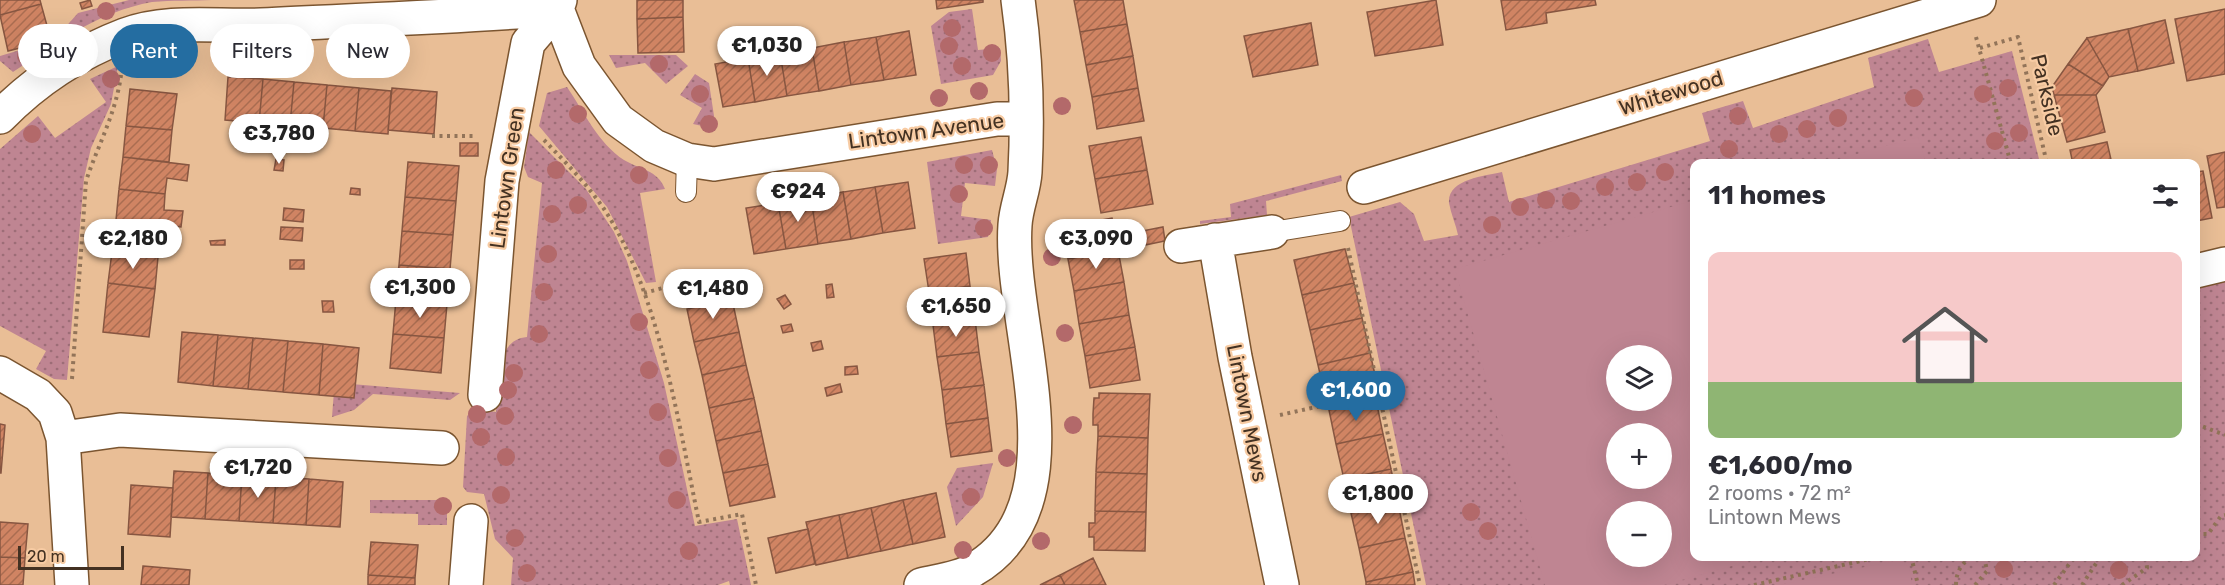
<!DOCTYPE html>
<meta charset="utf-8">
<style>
:root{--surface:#fff;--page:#f2f2f3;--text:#2b2b33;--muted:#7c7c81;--line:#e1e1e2;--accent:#246da1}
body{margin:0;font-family:Rubik,sans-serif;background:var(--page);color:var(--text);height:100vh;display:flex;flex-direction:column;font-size:22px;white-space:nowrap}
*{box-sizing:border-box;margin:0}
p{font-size:20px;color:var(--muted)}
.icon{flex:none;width:33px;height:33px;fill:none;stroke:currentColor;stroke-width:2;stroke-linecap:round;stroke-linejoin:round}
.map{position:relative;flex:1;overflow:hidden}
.details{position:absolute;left:1690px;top:159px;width:510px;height:402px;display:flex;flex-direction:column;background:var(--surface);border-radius:12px;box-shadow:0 6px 24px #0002}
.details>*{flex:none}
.hud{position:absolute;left:18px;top:24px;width:570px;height:54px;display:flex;gap:12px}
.tools{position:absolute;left:1606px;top:345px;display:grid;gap:12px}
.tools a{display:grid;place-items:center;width:66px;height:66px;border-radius:50%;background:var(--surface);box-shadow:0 6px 24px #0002;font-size:30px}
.scale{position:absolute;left:18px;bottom:15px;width:106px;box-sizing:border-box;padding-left:6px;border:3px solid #433122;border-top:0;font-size:16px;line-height:21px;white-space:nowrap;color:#433122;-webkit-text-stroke:4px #f7cba3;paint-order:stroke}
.price{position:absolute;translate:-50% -51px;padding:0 14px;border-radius:21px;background:#fff;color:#222;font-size:20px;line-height:39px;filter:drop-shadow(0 2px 3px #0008)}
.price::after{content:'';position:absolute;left:50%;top:36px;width:18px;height:14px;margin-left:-9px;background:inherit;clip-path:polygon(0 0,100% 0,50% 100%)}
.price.current{background:var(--accent);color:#fff}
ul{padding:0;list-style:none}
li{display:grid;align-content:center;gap:12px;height:318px;padding:0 18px}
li+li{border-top:2px solid var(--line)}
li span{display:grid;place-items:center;height:186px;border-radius:12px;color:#555}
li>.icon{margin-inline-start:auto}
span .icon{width:108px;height:108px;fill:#fffc;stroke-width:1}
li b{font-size:26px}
h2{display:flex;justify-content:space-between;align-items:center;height:72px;padding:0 18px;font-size:26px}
.tag{padding:0 21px;border-radius:27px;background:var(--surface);box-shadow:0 6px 24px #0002;font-size:21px;line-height:54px}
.tag.current{background:var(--accent);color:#fff}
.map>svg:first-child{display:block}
.green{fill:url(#green-dots);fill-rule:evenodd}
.pitch{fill:#bf8592;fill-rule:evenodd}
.building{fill:url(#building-hatch);stroke:#875641;stroke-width:1.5}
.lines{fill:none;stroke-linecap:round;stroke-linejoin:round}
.lane-casing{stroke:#7b5530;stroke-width:22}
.street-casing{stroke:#7b5530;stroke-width:36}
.path{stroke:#927459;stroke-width:4;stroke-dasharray:3 4.5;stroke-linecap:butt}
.lane{stroke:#fff;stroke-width:20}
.street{stroke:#fff;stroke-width:33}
.tree{fill:#b3696a}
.labels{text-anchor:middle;stroke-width:4.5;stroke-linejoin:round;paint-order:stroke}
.street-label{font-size:21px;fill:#433122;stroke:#f7cba3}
</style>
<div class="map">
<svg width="2225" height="585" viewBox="0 0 2225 585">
<defs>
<pattern id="green-dots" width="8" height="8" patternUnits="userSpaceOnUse" patternTransform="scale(1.5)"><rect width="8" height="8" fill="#bf8592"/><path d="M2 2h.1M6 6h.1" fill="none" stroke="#9d6d77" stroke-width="1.8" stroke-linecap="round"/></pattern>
<pattern id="building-hatch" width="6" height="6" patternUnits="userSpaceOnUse" patternTransform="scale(1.5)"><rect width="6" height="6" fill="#d08463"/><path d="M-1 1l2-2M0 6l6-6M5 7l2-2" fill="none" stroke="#aa6d51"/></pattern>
</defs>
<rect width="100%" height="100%" fill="#e9be96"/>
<!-- green -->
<path class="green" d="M129,0h83c-19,1 -40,0 -60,2 -54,10 -95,40 -139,70l-13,-11v-5l54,-16 24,-27z
M972,9l6,41 22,-2 1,13 -8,14 -52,9 -10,-58 18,-14z
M1928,39l11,33 73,-21 28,112 -345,1v392h501v-273l29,-6v308h-799l-77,-368 51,-15 14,12 10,27 34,-6c-2,-10 -7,-21 -9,-32 -2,-24 36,-27 53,-31l7,30 201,-61 -8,-28 41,-12 10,27 121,-41 -6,-29zM1617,356h45v44h-45zM1617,434h45v44h-45zM1617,512h45v44h-45z
M609,55h67l12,11 -22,18 -21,-21 -29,5z
M118,66l-7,38 -20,44 -7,30 -17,202 -13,-1 -18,-10 10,-18 -46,-25v-177l38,-33 17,22 51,-36 -16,-23z
M695,74l14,9 7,46 -23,-5 9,-16 -22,-13z
M567,87c17,25 31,56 57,73 15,9 34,10 41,29l-25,4 16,89 -10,1 -39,-76 -68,-81 8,-33z
M529,132l57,57 28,43 13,29 37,122 31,143 42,-7 14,66h-21l-1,-4 -11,4h-207l2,-27 -18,-19 -11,-45 -17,-2 -4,-5 4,-71 7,-7 22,3c3,-27 -2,-72 31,-75l15,-154 -14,-6 -4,-10z
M992,150l5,19 -2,17 -30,-3 -4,33 30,4 -3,17 -50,7 -11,-82z
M1341,175l1,6 -76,20 1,14 -67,9v-3l31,-4 -1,-13z
M351,384l109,9 -10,7 -77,-6 -19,16 -22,7 2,-26z
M993,463l-10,34 -27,29 -9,-39 10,-19z
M370,500h77v25h-29v-11l-48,-1z"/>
<!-- pitch -->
<path class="pitch" d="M1918,137l8,26h-101z
M1695,200v356l69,1 -100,28h-119l-90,-316zM1617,356h45v44h-45zM1617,434h45v44h-45zM1617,512h45v44h-45z
M1898,560l11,7 3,18h-133z"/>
<!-- building -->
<path class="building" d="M0,0h40l1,4 -41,11z
M90,0l2,6 -10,3 -2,-6z
M637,0h46v17l-46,2z
M936,0h47v2l-46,7z
M1074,0h49l4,24 -47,8z
M1436,0l7,45 -68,11 -8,-44z
M1501,0h94l1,5 -50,8 1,10 -41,7z
M41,4l10,36 -43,11 -8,-36z
M2225,9v65l-38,7 -12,-62z
M683,17l1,35 -46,1 -1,-34z
M2165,20l9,43 -36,8 -10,-42z
M1311,23l7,42 -65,12 -9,-41z
M1127,24l6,32 -47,9 -6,-33z
M2128,29l10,42 -29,6 -22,-39z
M909,31l7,44 -32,5 -8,-43z
M876,37l8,43 -33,5 -7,-43z
M2087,38l22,39 -6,9 -35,-22z
M844,42l7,43 -32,6 -7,-43z
M812,48l7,43 -32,5 -7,-43z
M780,53l7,43 -32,6 -7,-44z
M1133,56l5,32 -46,9 -6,-32z
M748,58l7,44 -32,5 -8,-43z
M2068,64l35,22 -7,9h-42l-2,-8z
M228,77l35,2 -4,44 -34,-3z
M263,79l31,3 -4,43 -31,-2z
M294,82l33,3 -4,43 -33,-3z
M327,85l32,3 -4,43 -32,-3z
M359,88l32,3 -3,43 -33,-3z
M392,88l45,4 -3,42 -46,-4z
M1138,88l6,33 -47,8 -5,-32z
M130,89l47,5 -5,36 -46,-4z
M2054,95h42l9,37 -38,10z
M126,126l46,4 -3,32 -46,-5z
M1141,137l6,33 -52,9 -6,-33z
M2107,142l5,22h-39l-3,-14z
M460,143h18v13h-18z
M2225,152v55l-8,1 -10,-52z
M123,157l66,8 -2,16 -20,-3 -2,16 -46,-5z
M276,159l8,1 -1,11 -9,-1z
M408,162l51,4 -3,35 -51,-4z
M1147,170l6,34 -52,9 -6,-34z
M2203,171l9,47 -16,3v-49z
M908,182l7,46 -32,5 -8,-46z
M875,187l8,46 -32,6 -8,-47z
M351,188l9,1v6l-10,-1z
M119,189l46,5 -1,16 19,1 -2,16 -65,-7z
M843,192l8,47 -33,5 -7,-46z
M405,197l51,4 -3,34 -51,-4z
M811,198l7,46 -32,5 -8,-46z
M778,203l8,46 -32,5 -8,-46z
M284,208l20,2 -1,12 -20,-2z
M1112,218l6,32 -50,9 -6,-32z
M116,220l46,6 -4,31 -46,-5z
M281,227l22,1 -1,13 -22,-2z
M1163,227l2,14 -20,4 -3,-14z
M402,231l51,4 -3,34 -51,-4z
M225,240v5h-14l-1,-4z
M1345,249l9,34 -52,12 -8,-35z
M1118,250l6,32 -50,9 -6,-32z
M112,252l46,5 -3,32 -47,-6z
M966,253l4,33 -41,6 -5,-33z
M290,260h14v9h-14z
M399,265l51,4 -3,35 -68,-6 2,-19 16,2z
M1124,282l5,33 -50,9 -5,-33z
M108,283l47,6 -6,48 -46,-5z
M1354,283l8,35 -52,12 -8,-35z
M832,284l2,13 -7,1 -1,-13z
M970,286l5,33 -42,6 -4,-33z
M785,295l6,9 -7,5 -7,-10z
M396,299l51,5 -3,34 -51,-4z
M732,299l7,33 -45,10 -7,-33z
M322,301h11l1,11h-11z
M1129,315l6,32 -50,9 -6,-32z
M1362,318l8,35 -52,12 -8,-35z
M975,319l4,33 -42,5 -4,-32z
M791,324l2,7 -10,2 -2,-7z
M182,332l36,3 -5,51 -35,-4z
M739,332l7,33 -44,10 -8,-33z
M393,334l51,4 -3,35 -51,-5z
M218,335l35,3 -5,51 -35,-3z
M253,338l35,3 -5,51 -35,-3z
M288,341l35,3 -4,51 -36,-3z
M821,341l2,8 -10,2 -2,-8z
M323,344l36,4 -5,50 -35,-3z
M1135,347l5,33 -50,8 -5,-32z
M979,352l5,33 -42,5 -5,-33z
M1370,353l8,35 -52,12 -8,-35z
M746,365l8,33 -45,10 -7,-33z
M857,366l1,8 -13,1v-8z
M840,384l2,8 -15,4 -2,-8z
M984,385l4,33 -42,6 -4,-34z
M1099,393l51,1 -2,44 -50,-2v-11h-5v-11l1,-16h5z
M754,398l7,33 -45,10 -7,-33z
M1376,400l7,34 -47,10 -7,-34z
M988,418l4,33 -41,6 -5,-33z
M0,424l5,1 -4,48h-1z
M761,431l7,33 -45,9 -7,-32z
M1383,434l8,35 -47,10 -8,-35z
M1098,436l50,2 -1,36 -51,-2z
M768,464l7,33 -45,9 -7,-33z
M1391,469l7,34 -47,10 -7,-34z
M174,471l34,2 -3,46 -34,-2z
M1096,472l51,2 -1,38 -51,-1z
M208,473l34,2 -3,46 -34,-2z
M242,475l34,2 -3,46 -34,-2z
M276,477l33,2 -3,46 -33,-2z
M309,479l34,3 -3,45 -34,-2z
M131,485l42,3 -3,49 -42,-3z
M936,493l9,44 -32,7 -10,-44z
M903,500l10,44 -32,7 -10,-43z
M1398,503l7,35 -46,10 -8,-35z
M871,508l10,43 -33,7 -9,-43z
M1095,511l51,1 -1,39 -51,-1v-13h-5v-14h6z
M839,515l9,43 -32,7 -10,-43z
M0,522l28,2 -3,34 -25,-1z
M808,529l7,35 -39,9 -8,-35z
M1405,538l8,34 -47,10 -7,-34z
M371,542l47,3 -3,33 -47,-3z
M0,557l25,1 -2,27h-23z
M1093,558l13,27h-41l-5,-10z
M143,566l47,4 -1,15h-48z
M1413,572l2,13h-49v-3z
M368,575l47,3v7h-47z
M1060,575l5,10h-25z"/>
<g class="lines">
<!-- lane casing -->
<g class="lane-casing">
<path id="lane" d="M686,192l1,-32
M1272,232l68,-11"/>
</g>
<!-- street casing -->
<g class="street-casing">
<path id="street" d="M560,0l-3,9 22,57 39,54 36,26 33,14 27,4 283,-45h29
M0,117c35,-36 78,-64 125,-82 43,-16 91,-8 136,-10 98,-5 197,-8 296,-16
M1364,187l615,-187
M1215,240l20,117 47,228
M1181,246l91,-14
M2196,271l29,-7
M0,373l38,22 17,18 8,25 9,147
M485,395l17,-214 26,-138 29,-34
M63,438l57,-8 322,18
M466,585l5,-64
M921,585c16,-4 38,-6 52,-15 113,-65 35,-245 42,-345 1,-18 9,-35 10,-53 3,-58 1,-115 -7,-172"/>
</g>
<!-- path -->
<path class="path" d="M1976,37l35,127
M1980,48l38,-11 29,127
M432,136h44
M544,140c21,22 43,44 60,69 55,82 75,217 95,313l43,-8 14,71
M1348,248l72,337
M644,293l53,-14
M72,379l14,-198c12,-36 30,-68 35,-106
M1280,415l99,-22
M2196,424l29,11
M2196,534h12l13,-18 4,-1
M1911,556l7,29
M1754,585l129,-29
M1956,585c0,-14 7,-26 21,-29
M1975,585l12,-14 -3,-15
M2054,585l21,-29
M2082,585l19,-29
M2122,585l25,-17 -1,-12"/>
<!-- lane -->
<use href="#lane" class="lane"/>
<!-- street -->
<use href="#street" class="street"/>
</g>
<!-- trees -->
<g class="tree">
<circle cx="106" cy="11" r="9"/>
<circle cx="952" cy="28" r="9"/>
<circle cx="949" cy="46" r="9"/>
<circle cx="229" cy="49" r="9"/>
<circle cx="992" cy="53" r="9"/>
<circle cx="26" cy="56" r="9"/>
<circle cx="659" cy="64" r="9"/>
<circle cx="962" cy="66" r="9"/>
<circle cx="111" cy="79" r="9"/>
<circle cx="2008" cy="88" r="9"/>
<circle cx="979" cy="91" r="9"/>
<circle cx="700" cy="94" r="9"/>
<circle cx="1983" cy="94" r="9"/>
<circle cx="939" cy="98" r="9"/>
<circle cx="1914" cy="98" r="9"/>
<circle cx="1062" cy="106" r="9"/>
<circle cx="578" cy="114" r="9"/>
<circle cx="1738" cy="116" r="9"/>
<circle cx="1838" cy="118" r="9"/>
<circle cx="709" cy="124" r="9"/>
<circle cx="1807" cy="129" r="9"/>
<circle cx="2019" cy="133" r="9"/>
<circle cx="32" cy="134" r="9"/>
<circle cx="1779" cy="134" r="9"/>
<circle cx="1995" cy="141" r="9"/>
<circle cx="1729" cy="149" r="9"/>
<circle cx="964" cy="165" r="9"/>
<circle cx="989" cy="165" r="9"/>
<circle cx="556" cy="170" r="9"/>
<circle cx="1665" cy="172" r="9"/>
<circle cx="639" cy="175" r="9"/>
<circle cx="1637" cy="182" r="9"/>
<circle cx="1605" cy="187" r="9"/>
<circle cx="959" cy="194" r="9"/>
<circle cx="1546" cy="200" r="9"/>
<circle cx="1571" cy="201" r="9"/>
<circle cx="578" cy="205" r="9"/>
<circle cx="1520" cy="207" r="9"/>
<circle cx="552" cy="214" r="9"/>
<circle cx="1492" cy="225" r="9"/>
<circle cx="984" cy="228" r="9"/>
<circle cx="548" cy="254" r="9"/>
<circle cx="1052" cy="257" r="9"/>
<circle cx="544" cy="292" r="9"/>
<circle cx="639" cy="322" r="9"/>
<circle cx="1065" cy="333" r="9"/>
<circle cx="539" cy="334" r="9"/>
<circle cx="649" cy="370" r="9"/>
<circle cx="514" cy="373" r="9"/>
<circle cx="508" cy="390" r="9"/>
<circle cx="658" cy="412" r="9"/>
<circle cx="477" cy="414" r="9"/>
<circle cx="505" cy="416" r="9"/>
<circle cx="1073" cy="425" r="9"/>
<circle cx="481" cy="437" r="9"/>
<circle cx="506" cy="457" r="9"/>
<circle cx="668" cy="458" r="9"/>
<circle cx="1007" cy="458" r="9"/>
<circle cx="501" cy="495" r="9"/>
<circle cx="971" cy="497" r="9"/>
<circle cx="677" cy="500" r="9"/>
<circle cx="443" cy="506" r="9"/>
<circle cx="1471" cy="512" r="9"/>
<circle cx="1488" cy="531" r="9"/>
<circle cx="515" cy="538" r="9"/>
<circle cx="1041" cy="541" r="9"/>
<circle cx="963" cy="550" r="9"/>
<circle cx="689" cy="551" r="9"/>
<circle cx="2004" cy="569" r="9"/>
<circle cx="2119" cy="570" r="9"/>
<circle cx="527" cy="573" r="9"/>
</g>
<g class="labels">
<!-- street labels -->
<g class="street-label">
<text transform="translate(1671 93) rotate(-17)" y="7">Whitewood</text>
<text transform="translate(2047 95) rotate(77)" y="7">Parkside</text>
<text transform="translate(926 131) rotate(-8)" y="7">Lintown Avenue</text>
<text transform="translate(507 178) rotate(-82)" y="7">Lintown Green</text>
<text transform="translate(1247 413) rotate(79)" y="7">Lintown Mews</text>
</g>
</g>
</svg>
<div class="tools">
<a><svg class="icon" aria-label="layers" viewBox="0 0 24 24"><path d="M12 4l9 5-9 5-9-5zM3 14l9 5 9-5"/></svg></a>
<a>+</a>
<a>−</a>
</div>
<div class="scale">20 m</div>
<b class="price" style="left:767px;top:77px">€1,030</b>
<b class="price" style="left:279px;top:165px">€3,780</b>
<b class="price" style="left:798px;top:223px">€924</b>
<b class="price" style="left:133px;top:270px">€2,180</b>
<b class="price" style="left:1096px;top:270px">€3,090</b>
<b class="price" style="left:420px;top:319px">€1,300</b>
<b class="price" style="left:713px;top:320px">€1,480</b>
<b class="price" style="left:956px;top:338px">€1,650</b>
<b class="price current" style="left:1356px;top:422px">€1,600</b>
<b class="price" style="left:258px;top:499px">€1,720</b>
<b class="price" style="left:1378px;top:525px">€1,800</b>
<div class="hud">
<a class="tag">Buy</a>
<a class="tag current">Rent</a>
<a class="tag">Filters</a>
<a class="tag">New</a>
</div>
<section class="details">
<h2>11 homes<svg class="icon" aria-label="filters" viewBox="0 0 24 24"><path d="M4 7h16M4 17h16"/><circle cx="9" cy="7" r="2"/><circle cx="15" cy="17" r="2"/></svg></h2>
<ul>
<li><span style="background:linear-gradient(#f6c9c9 70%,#8fb573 0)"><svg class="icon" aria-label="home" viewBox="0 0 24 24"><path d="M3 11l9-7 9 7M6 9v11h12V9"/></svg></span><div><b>€1,600/mo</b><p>2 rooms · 72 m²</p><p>Lintown Mews</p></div></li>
</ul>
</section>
</div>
